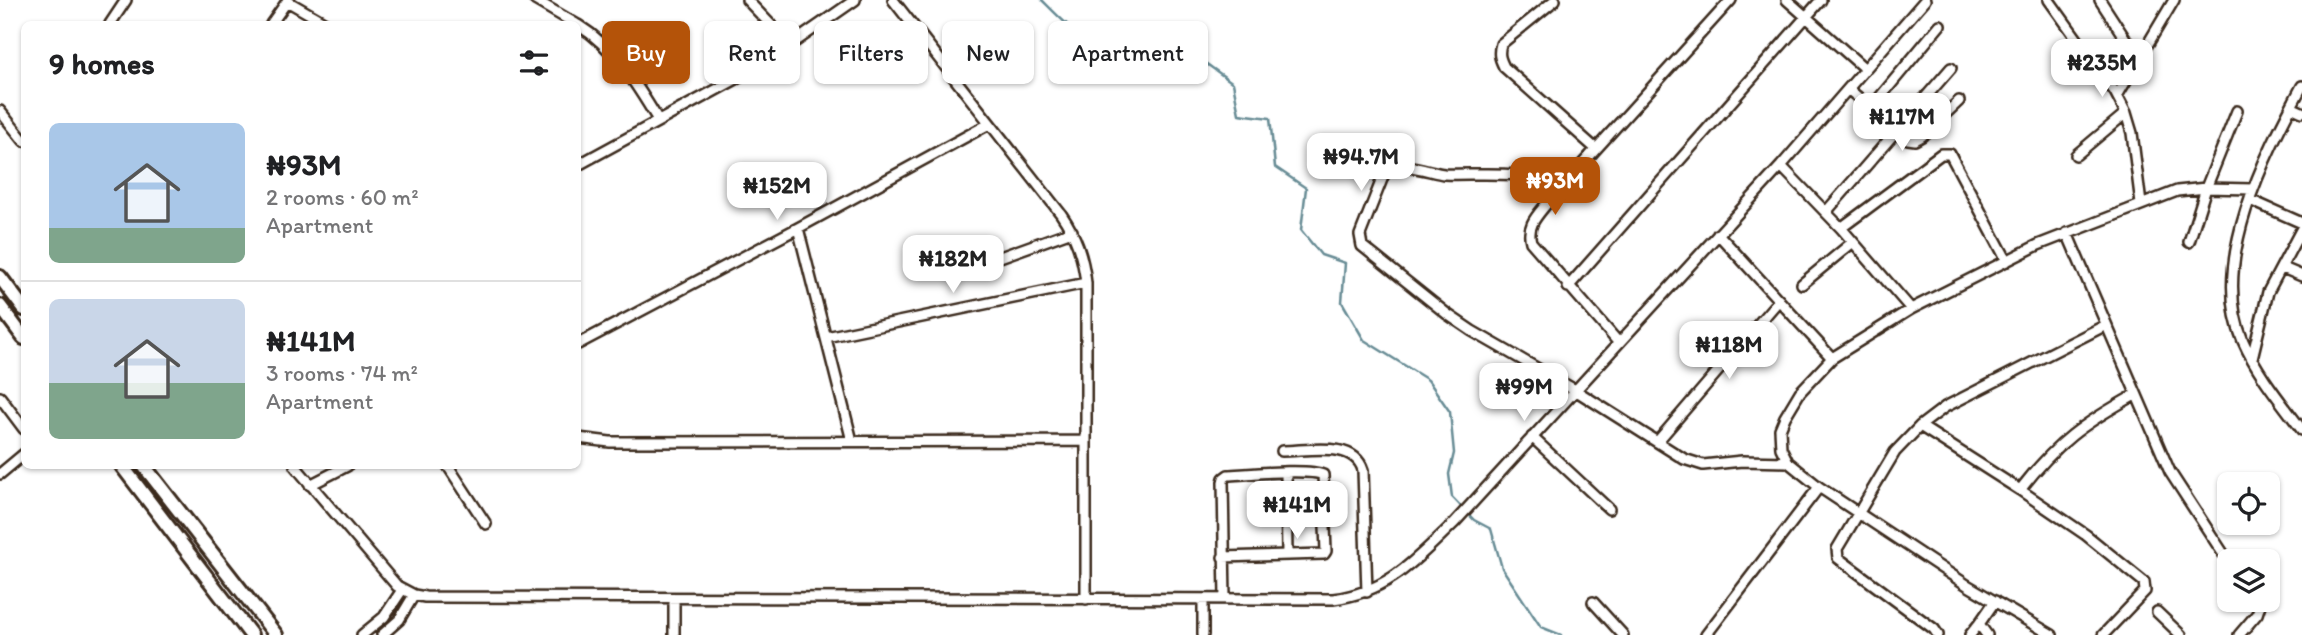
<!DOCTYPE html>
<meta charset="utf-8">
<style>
:root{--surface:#fff;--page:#f2f2f2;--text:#202124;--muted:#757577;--line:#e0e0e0;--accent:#b45309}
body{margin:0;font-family:Itim,sans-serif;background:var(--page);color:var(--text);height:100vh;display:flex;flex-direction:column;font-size:26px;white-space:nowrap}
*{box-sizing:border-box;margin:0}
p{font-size:23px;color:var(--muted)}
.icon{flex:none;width:38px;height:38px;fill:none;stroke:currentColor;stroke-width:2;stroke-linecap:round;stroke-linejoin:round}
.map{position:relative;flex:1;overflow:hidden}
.drawer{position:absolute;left:21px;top:21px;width:560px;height:448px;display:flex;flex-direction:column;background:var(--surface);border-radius:10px;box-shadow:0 2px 5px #0004}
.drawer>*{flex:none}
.banner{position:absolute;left:602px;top:21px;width:665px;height:63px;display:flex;gap:14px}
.controls{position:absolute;left:2217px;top:472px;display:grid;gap:14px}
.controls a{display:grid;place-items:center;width:63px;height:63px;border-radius:10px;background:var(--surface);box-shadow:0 2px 5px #0004;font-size:35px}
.price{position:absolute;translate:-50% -60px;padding:0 16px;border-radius:14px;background:#fff;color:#222;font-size:23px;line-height:46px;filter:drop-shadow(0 2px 4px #0008)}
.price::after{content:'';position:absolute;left:50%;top:42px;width:21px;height:16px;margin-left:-10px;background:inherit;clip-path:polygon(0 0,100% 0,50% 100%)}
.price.active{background:var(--accent);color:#fff}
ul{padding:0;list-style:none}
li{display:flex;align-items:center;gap:21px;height:175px;padding:0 28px}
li+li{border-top:2px solid var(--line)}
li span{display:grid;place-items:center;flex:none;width:196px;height:140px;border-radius:10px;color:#555}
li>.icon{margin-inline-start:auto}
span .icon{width:84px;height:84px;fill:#fffc;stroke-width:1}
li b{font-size:30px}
h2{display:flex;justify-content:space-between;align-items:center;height:84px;padding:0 28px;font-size:30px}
.tag{padding:0 24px;border-radius:10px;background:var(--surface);box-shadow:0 2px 5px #0004;font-size:24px;line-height:63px}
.tag.active{background:var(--accent);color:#fff}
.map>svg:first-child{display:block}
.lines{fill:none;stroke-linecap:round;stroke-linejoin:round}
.stream{stroke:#678c95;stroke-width:2.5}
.minor-casing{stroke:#3b2a1e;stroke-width:14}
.secondary-casing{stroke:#3b2a1e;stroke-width:18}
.minor{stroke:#fff;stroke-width:9}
.secondary{stroke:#fff;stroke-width:12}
</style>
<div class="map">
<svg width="2302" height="635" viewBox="0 0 2302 635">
<rect width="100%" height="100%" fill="#fff"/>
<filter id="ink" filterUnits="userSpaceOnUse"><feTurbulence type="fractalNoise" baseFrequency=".0143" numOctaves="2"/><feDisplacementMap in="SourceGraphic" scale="14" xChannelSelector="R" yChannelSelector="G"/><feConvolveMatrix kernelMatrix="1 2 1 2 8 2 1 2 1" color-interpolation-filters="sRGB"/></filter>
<g filter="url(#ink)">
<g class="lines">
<!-- stream -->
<path class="stream" d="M1042,0c31,31 55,58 101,42l17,15h37l36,26 6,31 31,4 5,49 31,21 -5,42 20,25 24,8 -3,39 22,38 64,40 22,32 4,41 -5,21 3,23 22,23 17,9 11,39 39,59 20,8"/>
<!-- minor casing -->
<g class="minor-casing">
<path id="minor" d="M535,0l41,24
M747,0l23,24 17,23
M893,0l168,214c15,22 22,42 25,69v316
M1555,0l-54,44c-3,10 -1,15 3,23l92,82
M1787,0l78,69
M2049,0l66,92 11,21 6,20 9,71
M2100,0l39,60
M287,1l40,23
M110,24l16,-24
M271,24l17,-24
M578,25c36,22 59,60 80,95
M2302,86c-37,69 -93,177 -59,255 14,32 38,61 59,89
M1848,89l60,50 7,1 7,-4 37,-35
M2117,96l57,-96
M2291,107l11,5
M1871,108l69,-83
M0,111l24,30
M2076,155l50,-42
M578,165l182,-99 95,-66
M1781,166l60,62 70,81
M2250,200l52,23
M1548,202c-6,-8 -12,-21 -21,-25 -9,-5 -67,-2 -83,-3 -14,-2 -48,-14 -58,-5l-26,66 2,11 85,68 25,17 103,59 109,69 19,6 39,-4 46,1
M1826,212l125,-144
M798,228l54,213
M1841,228l100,-74h9l57,107
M2067,233l103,239 60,92
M1718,234l114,124
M2189,242l17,-54 31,-77
M1000,257l72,-26
M2283,268l19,8
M1802,284l51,-42
M1568,287l253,-287
M826,337l260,-54
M1618,342l-87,-100c-5,-17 7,-27 17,-40l183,-202
M578,344l220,-116 191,-104
M2252,358l16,-66 34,-64
M0,397l24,32
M1920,426l100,64 66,45 58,47 1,9 -42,44
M1532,437l77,72
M578,438l32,4 476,-1
M1657,442l122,-142
M1282,451c26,0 72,-11 81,19l4,122
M295,466l102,120 17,9 11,2 908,2c56,-7 83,-40 121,-76l327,-357 144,-166
M448,466l38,58
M1286,473l1,82
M0,474l24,-20
M310,485l37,-19
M2020,490c37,-48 63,-66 115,-95
M1223,557l101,-3 2,-3 -3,-76c-13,-7 -76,-1 -95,0l-4,3 -1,4 2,117
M1203,599v36
M1593,602l30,33
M2157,612l24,23
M362,635l22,-18 18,-27
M382,635l17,-15 15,-25
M674,635v-37
M1706,635l113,-148
M1938,635l-4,-6 -96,-71 -1,-9 58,-97 25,-26 25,-19 161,-82
M1970,635l9,-11
M1987,635l-8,-11 16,-23
M2052,635l-85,-50 -148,-98 -31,-25 -7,-14 -1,-19 5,-12 15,-25 32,-34 79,-49 127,-64 139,-54 29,-3 47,1
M2239,635l18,-21 3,-9 -4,-5"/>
</g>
<!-- secondary casing -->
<g class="secondary-casing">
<path id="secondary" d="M0,277l24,32
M0,306l24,32
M122,466l129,169
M144,466l132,169"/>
</g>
<!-- minor -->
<use href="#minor" class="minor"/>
<!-- secondary -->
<use href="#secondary" class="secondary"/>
</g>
</g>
</svg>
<div class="controls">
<a><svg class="icon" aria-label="locate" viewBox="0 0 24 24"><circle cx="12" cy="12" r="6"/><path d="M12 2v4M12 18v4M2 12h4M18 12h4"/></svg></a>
<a><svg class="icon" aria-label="layers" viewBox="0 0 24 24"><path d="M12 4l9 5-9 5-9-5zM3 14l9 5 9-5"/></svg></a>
</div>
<b class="price" style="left:2102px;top:99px">₦235M</b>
<b class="price" style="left:1902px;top:153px">₦117M</b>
<b class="price" style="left:1361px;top:193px">₦94.7M</b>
<b class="price active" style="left:1555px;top:217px">₦93M</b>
<b class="price" style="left:777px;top:222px">₦152M</b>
<b class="price" style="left:953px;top:295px">₦182M</b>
<b class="price" style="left:1729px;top:381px">₦118M</b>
<b class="price" style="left:1524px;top:423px">₦99M</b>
<b class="price" style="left:1297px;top:541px">₦141M</b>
<div class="banner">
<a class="tag active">Buy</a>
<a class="tag">Rent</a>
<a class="tag">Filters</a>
<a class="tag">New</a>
<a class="tag">Apartment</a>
</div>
<section class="drawer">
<h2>9 homes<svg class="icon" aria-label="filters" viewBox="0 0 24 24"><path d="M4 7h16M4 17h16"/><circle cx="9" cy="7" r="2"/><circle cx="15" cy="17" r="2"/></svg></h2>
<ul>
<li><span style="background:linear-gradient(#a9c7e8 75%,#7fa58c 0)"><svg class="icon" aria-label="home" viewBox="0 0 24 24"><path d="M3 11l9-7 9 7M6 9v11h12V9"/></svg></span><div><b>₦93M</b><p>2 rooms · 60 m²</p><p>Apartment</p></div></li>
<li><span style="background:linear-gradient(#c9d6e8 60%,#7fa58c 0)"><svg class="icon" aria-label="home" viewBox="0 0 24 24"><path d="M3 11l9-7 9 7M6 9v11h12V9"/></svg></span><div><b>₦141M</b><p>3 rooms · 74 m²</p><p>Apartment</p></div></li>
</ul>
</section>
</div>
